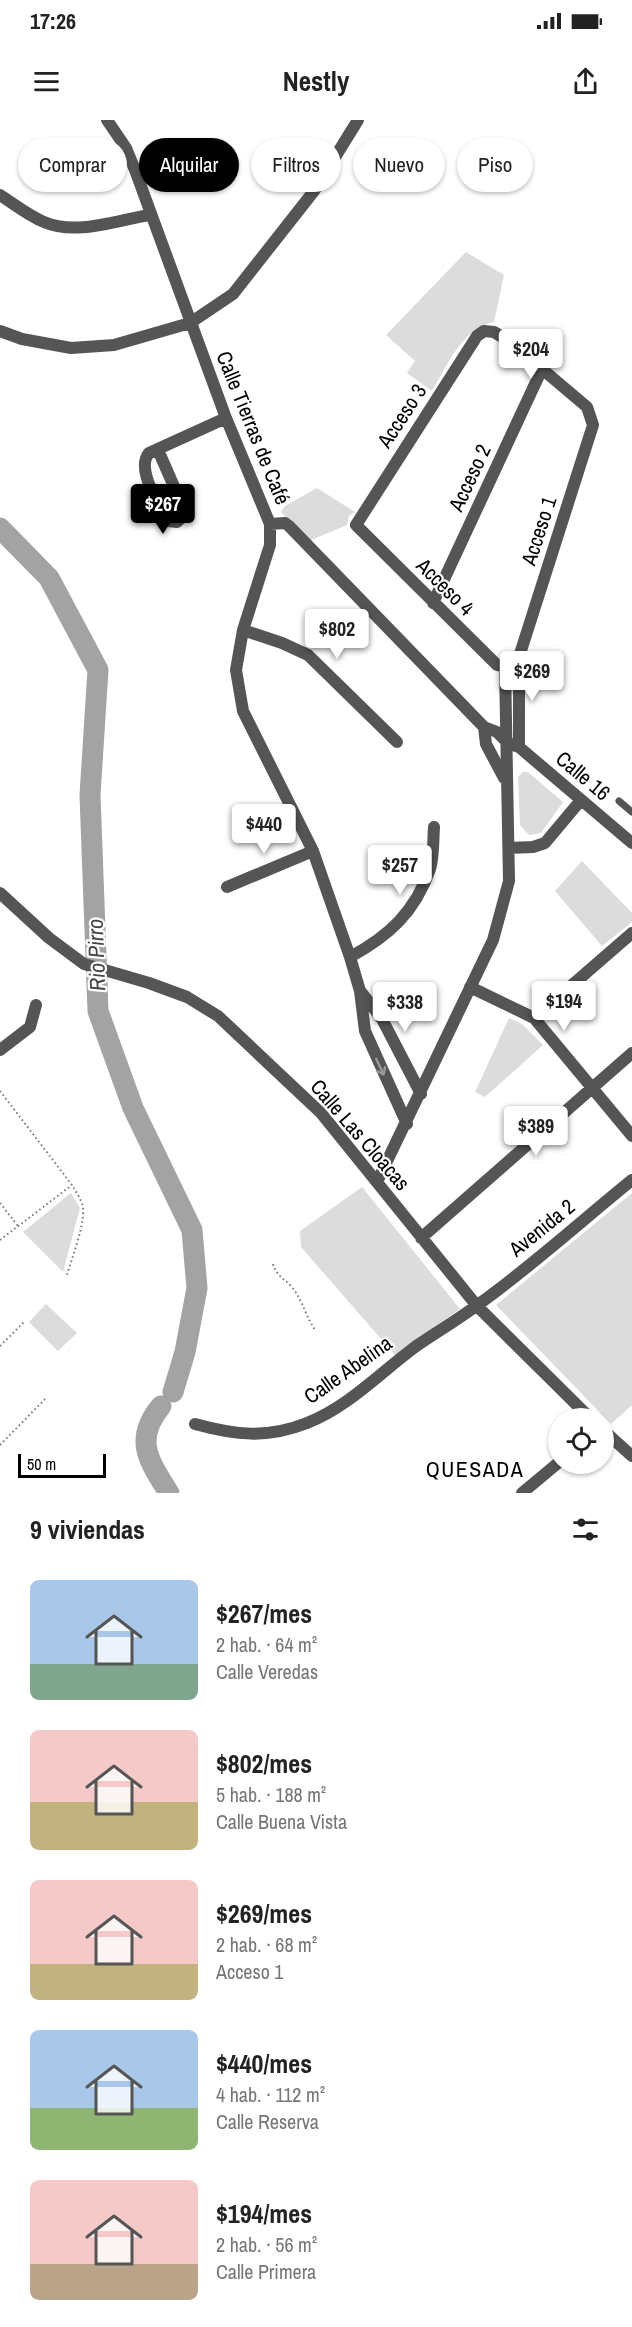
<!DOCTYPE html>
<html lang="es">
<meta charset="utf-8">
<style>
:root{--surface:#fff;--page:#f6f6f6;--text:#222;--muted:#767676;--accent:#000}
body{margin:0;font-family:"Archivo Narrow",sans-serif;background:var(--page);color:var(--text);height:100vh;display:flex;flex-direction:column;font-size:22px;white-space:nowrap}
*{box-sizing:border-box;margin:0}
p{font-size:20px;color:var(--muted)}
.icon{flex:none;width:33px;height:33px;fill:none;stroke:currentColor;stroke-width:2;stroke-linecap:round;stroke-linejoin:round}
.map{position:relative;height:1373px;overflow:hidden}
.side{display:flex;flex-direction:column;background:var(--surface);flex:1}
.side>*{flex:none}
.banner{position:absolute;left:18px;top:18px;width:597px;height:54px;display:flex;gap:12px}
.tools{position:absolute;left:548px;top:1288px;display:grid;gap:12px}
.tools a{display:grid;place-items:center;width:66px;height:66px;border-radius:50%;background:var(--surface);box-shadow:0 2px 4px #0004;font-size:30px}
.scale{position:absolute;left:18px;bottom:15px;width:88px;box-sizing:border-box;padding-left:6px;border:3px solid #000;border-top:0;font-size:16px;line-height:21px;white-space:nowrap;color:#000;-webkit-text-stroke:4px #fff;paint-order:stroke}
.price{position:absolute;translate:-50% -51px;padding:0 14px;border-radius:6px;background:#fff;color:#222;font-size:20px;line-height:39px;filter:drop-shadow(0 2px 3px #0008)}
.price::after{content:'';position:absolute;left:50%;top:36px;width:18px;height:14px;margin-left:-9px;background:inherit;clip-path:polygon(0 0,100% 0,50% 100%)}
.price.on{background:var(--accent);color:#fff}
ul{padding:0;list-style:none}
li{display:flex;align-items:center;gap:18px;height:150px;padding:0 30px}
li span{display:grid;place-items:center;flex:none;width:168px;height:120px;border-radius:9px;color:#555}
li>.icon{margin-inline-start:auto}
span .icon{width:72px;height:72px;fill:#fffc;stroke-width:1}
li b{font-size:26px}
h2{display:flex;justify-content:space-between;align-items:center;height:72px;padding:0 30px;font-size:26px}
.chip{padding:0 21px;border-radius:27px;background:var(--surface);box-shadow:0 2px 4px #0004;font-size:21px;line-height:54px}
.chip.on{background:var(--accent);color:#fff}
.status{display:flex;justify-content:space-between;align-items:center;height:42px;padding:0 30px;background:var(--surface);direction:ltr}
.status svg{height:16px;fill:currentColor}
header{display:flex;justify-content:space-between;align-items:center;height:78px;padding:0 30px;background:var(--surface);font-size:27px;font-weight:700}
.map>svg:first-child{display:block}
.green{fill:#dcdcdc}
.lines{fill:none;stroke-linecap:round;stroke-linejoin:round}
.river{stroke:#a3a3a3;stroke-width:21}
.path{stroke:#777;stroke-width:2;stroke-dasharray:1.5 3;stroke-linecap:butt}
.lane{stroke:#555;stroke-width:7}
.street{stroke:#555;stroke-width:12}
.oneway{stroke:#999}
.labels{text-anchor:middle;stroke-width:4.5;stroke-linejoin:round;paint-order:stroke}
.street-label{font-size:21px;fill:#000;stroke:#fff}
.water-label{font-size:22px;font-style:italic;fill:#444;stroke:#fff}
.neighbourhood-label{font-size:22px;letter-spacing:1.5px;fill:#000;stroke:#fff}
</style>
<div class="status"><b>17:26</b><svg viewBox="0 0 49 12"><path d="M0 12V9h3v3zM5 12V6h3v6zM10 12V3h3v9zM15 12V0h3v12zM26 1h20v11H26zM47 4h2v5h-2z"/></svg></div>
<header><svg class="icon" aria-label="menu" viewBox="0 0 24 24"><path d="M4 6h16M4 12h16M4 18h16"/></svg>Nestly<svg class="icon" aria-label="share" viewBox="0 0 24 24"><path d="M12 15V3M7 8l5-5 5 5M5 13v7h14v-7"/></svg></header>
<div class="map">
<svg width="632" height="1373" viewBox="0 0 632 1373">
<rect width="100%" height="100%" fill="#fff"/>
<!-- green -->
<path class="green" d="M466,132l38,23 -10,47c-33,8 -46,42 -62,69l-25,-18 8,-12 -29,-26z
M317,368l38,24 -6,4 -2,9 -38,16 -28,-29 4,-6z
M523,652h5l35,30 -22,31 -12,2 -9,-10 -2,-48z
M582,741l50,52v9l-30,24 -47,-55z
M509,898l13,6 21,21 -58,52 -10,-5z
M362,1067l98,122 -65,46 -94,-108 -1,-16z
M71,1073l9,15 -17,64 -40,-40z
M632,1073v212l-21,19 -115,-119z
M46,1184l31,29 -19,18 -29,-29z"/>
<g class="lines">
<!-- river -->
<path class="river" d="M0,408l49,50 49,92 -8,125 8,216 35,97 59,122 5,58 -12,64 -12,40
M161,1286c-28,34 -12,55 8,87"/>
<!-- path -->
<path class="path" d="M0,971l72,94c4,7 10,15 11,23 2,17 -11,49 -16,67
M0,1083l18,23
M0,1120l72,-55
M273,1144c3,11 10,14 18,22 12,14 14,30 25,45
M0,1226l24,-24
M0,1325l45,-46"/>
<!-- lane -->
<path class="lane" d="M619,681l13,11"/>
<!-- street -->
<path class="street" d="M107,0l19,28 9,22 91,248 44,106v21l-27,85 -7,40 7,41 70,140 37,106 10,34 5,40 42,93
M0,75c14,9 29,21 44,27 32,14 73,-2 106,-7
M0,211l22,8 49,9 43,-3 76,-22 43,-29 81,-103 44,-71
M484,211l10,1 15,9 78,66 6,18 -74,232 -14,10 -8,-2 -141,-140 121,-189z
M158,330l25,57 1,8 -7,7 -9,-1 -4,-4c-7,-17 -28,-49 -15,-64l77,-35
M270,404l15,-1 4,3 195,201 13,5 11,11
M433,483l109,-234
M243,510l39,13 26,12 89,87
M519,537v90
M484,607l2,17 18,34
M508,623l11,4 113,96
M509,728l24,-1 12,-4 36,-43
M227,767l86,-36
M0,773l49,45 35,26 65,19 38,14 31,19 103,97 156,193 114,113
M350,837c39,-21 65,-45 80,-88 4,-13 3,-29 4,-42
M470,867l64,31 98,118
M361,872l21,27 39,75
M534,898l98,-85
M0,930l30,-23 6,-22
M377,1062l116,-242 16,-59 -4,-214
M421,1118l211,-185
M195,1304c40,11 72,15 112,-1 41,-16 73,-50 108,-76 20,-14 41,-26 61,-41 54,-38 104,-84 156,-126
M603,1310l29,26
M522,1373l36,-30"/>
</g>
<!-- one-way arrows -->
<defs><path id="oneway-shaft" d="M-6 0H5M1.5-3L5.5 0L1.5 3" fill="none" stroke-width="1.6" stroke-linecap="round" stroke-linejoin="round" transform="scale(1.5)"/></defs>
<use class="oneway" href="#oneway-shaft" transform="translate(380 947) rotate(65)"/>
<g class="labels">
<!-- street labels -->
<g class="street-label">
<text transform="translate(402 296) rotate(-57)" y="7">Acceso 3</text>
<text transform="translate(253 308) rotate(68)" y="7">Calle Tierras de Café</text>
<text transform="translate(470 358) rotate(-65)" y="7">Acceso 2</text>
<text transform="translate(539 411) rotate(-72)" y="7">Acceso 1</text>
<text transform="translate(445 467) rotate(45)" y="7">Acceso 4</text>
<text transform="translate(583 656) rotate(40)" y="7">Calle 16</text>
<text transform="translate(360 1015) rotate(49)" y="7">Calle Las Cloacas</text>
<text transform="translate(542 1108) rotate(-39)" y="7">Avenida 2</text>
<text transform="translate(348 1250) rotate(-35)" y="7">Calle Abelina</text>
</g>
<!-- water labels -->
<g class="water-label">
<text transform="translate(96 835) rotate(-92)" y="8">Rio Pirro</text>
</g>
<!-- neighbourhood labels -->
<g class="neighbourhood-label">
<text x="475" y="1357">QUESADA</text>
</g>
</g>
</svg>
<div class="tools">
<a><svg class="icon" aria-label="locate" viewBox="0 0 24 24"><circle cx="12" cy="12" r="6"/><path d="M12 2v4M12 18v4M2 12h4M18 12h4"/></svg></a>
</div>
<div class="scale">50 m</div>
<b class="price" style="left:531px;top:260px">$204</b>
<b class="price on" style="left:163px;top:415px">$267</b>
<b class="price" style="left:337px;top:540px">$802</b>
<b class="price" style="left:532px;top:582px">$269</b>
<b class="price" style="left:264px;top:735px">$440</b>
<b class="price" style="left:400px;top:776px">$257</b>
<b class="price" style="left:564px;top:912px">$194</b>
<b class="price" style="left:405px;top:913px">$338</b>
<b class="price" style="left:536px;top:1037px">$389</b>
<div class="banner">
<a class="chip">Comprar</a>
<a class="chip on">Alquilar</a>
<a class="chip">Filtros</a>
<a class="chip">Nuevo</a>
<a class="chip">Piso</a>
</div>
</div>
<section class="side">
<h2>9 viviendas<svg class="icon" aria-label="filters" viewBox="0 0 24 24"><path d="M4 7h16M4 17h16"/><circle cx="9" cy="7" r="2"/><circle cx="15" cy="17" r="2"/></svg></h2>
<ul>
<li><span style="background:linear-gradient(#a9c7e8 70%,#7fa58c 0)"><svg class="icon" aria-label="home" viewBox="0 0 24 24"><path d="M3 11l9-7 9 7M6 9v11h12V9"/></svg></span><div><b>$267/mes</b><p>2 hab. · 64 m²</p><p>Calle Veredas</p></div></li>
<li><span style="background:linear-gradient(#f6c9c9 60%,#c2b280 0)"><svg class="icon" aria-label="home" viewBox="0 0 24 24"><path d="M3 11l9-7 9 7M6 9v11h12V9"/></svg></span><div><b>$802/mes</b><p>5 hab. · 188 m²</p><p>Calle Buena Vista</p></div></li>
<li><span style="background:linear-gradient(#f6c9c9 70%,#c2b280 0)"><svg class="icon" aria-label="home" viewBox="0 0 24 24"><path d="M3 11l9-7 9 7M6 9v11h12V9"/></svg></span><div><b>$269/mes</b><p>2 hab. · 68 m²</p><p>Acceso 1</p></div></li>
<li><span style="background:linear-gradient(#a9c7e8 65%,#8fb573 0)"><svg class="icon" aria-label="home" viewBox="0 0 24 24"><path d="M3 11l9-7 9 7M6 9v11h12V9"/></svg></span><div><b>$440/mes</b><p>4 hab. · 112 m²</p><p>Calle Reserva</p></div></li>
<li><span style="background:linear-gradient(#f6c9c9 70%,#b9a48a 0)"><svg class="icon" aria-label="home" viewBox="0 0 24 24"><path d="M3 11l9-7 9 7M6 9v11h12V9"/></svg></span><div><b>$194/mes</b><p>2 hab. · 56 m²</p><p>Calle Primera</p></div></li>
</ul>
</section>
